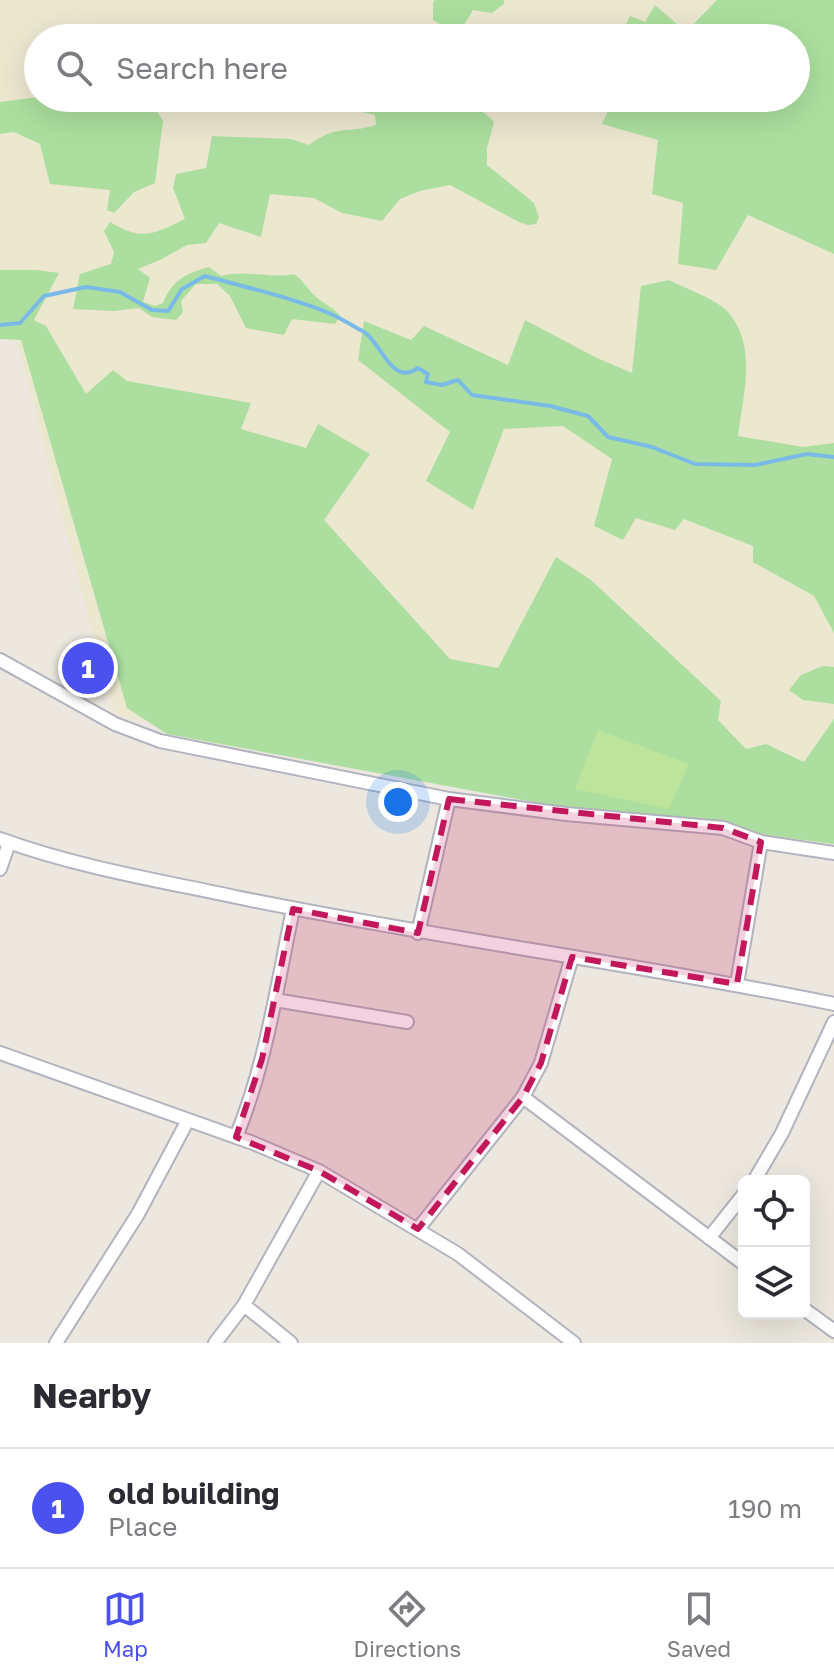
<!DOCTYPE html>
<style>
:root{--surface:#fff;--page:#f2f2f3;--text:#2b2b33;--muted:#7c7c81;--line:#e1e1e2;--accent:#4a51ee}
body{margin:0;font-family:"Golos Text",sans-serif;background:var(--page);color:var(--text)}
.controls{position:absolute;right:24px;bottom:24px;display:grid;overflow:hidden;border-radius:12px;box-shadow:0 8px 32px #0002}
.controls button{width:72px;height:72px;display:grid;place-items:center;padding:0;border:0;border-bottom:2px solid var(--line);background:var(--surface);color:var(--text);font:40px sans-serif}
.you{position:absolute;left:398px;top:802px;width:28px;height:28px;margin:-20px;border:6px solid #fff;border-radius:50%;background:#1a73e8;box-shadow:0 0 0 12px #1a73e833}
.badge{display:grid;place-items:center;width:52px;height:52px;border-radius:50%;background:var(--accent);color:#fff;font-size:26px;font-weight:700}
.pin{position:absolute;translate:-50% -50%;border:4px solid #fff;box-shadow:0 2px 8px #0006}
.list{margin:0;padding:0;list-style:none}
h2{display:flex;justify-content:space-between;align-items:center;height:104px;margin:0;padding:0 32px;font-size:34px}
h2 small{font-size:26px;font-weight:400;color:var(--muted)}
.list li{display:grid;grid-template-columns:52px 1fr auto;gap:24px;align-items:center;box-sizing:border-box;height:120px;padding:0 32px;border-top:2px solid var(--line)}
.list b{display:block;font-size:30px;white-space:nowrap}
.list p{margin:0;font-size:26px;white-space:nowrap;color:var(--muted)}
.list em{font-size:26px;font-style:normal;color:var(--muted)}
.icon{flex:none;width:44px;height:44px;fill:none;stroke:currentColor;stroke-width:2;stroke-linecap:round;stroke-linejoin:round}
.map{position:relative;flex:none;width:834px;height:1343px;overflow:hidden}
.search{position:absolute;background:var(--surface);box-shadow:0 8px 32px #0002;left:24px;right:24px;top:24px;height:88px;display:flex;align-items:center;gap:20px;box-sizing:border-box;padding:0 28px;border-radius:44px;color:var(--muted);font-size:30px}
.sheet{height:224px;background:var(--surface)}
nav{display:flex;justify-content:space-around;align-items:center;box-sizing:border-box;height:112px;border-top:2px solid var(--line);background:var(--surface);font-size:22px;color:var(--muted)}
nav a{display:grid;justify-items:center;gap:4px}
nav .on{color:var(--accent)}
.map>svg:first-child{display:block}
.education{fill:#ece7cf;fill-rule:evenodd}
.green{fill:#acdf9f}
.pitch{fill:#bce59b}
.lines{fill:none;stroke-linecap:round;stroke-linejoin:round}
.stream{stroke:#79bae7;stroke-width:4}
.street-casing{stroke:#b2b3be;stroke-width:16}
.street{stroke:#fff;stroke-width:12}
.marked{fill:#c2185b;fill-opacity:0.2;stroke:#c2185b;stroke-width:6;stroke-dasharray:16 10;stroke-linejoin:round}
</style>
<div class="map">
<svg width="834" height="1343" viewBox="0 0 834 1343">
<rect width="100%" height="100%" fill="#ece8df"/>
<path class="education" d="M0 0H834V836L690 819 117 716 105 684 0 275ZM38 38H796V98H38Z"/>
<path class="green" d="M435 0H504V4L492 13 473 10 465 23 451 31 433 20V2Z
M717 0H834V254L748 215 716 270 678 264 683 203 652 194 658 140 602 124 614 98H796V38H619L630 16 645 22 655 5 686 32Z
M38 97 149 98 163 121 155 183 134 192 114 213 107 210 110 190 50 184 40 144 14 132 0 134V102Z
M350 98H417L423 104C452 102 474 99 494 122L487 148V165L534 203 539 217 536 224 528 225 519 222 450 185 420 191 400 199 382 221 342 213 314 198 270 194 261 237 219 223 206 243 187 245 160 260 138 269 150 278 143 302 155 306 163 303C173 279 185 274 209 267L221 276C247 269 270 279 294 274 303 280 306 287 313 294 321 303 332 306 340 316L335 324 292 319 284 335 246 328 230 296 217 284H196L181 301 183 312 176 320 152 317 139 308 114 311 73 309 80 274 111 264 114 252 104 231 110 222C142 241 152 235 185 219L173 188 176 174 206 168 212 136 291 139 309 145C337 124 347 134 376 125L375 115 349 109Z
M0 270H36L59 273 34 320 46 326 86 394 113 370 127 381 251 403 241 429 306 448 318 424 370 454 324 520 450 659 498 668 556 557 591 580 721 701 718 720 746 749 766 744 804 762 834 719V844L571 809 167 734 127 708 21 340 0 339Z
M669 280C684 288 713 298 725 309 759 343 743 395 738 436L803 447 834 443V633L814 596 753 562V546L684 519 675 530 636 518 623 540 594 526 612 459 563 426 504 429 473 510 426 481 450 432 358 360 364 321 411 340 424 326 508 365 525 320 597 358 632 373 641 286Z
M823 666 834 667V704L803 700 789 690 801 675Z"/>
<path class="pitch" d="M598 730 689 764 669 809 575 789Z"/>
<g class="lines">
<path class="stream" d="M0 325 20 323 44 296 86 287 120 292 152 310 168 311 182 289 205 276C245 287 294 298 331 314 342 319 353 326 364 332 382 343 391 387 418 368L428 374 426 382 442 385 458 380 472 395 550 406 588 416 608 437 652 447 695 464 755 465 807 454 834 457"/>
<g class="street-casing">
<path id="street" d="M0 660 115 724 160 741 449 799 566 814 723 828 761 842 834 853
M0 839C77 867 156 880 236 897 434 938 635 963 834 1004
M0 869 9 843
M418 933 449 799
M737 984 761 842
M275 1000 407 1022
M0 1053 253 1143 319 1171 458 1254 574 1343
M523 1097 744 1264
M236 1137C266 1064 277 986 293 909
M754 1181 782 1133 834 1022
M418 1229 523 1097 541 1063 572 957
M709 1238 744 1194
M244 1305 291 1343
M804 1309 834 1331
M56 1343 138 1214 188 1120
M215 1343 244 1305 319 1171"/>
</g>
<use href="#street" class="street"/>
</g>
<path class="marked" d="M449 799 723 828 761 842 737 984 572 957 541 1063 523 1097 418 1229 319 1171 236 1137 262 1059 293 909 418 933Z"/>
</svg>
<div class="controls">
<button><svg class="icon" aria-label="locate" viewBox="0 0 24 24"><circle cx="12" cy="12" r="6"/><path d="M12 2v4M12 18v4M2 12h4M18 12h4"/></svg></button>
<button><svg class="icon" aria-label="layers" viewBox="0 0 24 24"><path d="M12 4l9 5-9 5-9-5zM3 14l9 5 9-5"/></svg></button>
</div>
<div class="you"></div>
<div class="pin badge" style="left:88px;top:668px">1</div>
<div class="search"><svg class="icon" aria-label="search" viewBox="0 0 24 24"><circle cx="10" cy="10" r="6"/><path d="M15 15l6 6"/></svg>Search here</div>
</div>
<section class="sheet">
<h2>Nearby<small></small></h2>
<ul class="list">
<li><span class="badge">1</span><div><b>old building</b><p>Place</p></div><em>190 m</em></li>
</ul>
</section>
<nav>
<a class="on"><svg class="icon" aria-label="map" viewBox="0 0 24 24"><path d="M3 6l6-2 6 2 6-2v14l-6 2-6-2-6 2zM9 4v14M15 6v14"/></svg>Map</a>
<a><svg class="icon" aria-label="directions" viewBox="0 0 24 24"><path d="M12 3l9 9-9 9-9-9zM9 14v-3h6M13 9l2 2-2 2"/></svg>Directions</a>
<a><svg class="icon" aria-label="saved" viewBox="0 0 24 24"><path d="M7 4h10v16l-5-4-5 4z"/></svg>Saved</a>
</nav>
